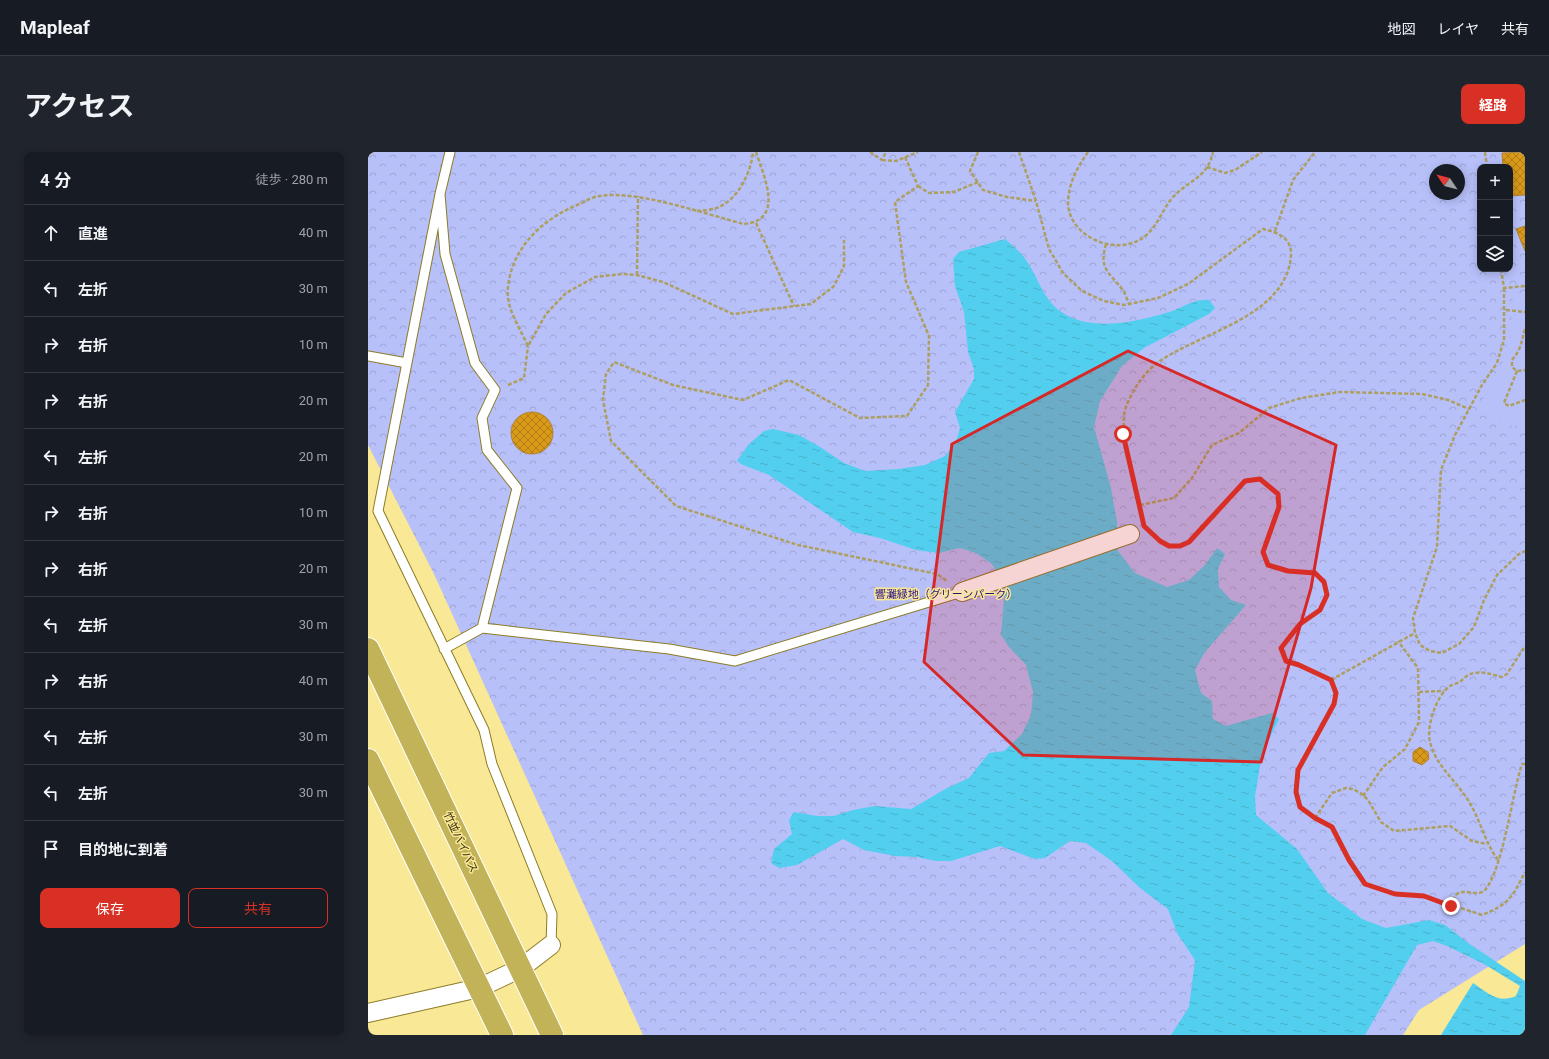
<!DOCTYPE html>
<html lang="ja">
<meta charset="utf-8">
<style>
:root{--surface:#171b24;--page:#20242c;--text:#f1f3f6;--muted:#9ea1a6;--line:#363941;--accent:#d93025}
body{margin:0;font-family:Roboto,"Noto Sans JP",sans-serif;background:var(--page);color:var(--text)}
.controls{position:absolute;right:12px;top:12px;display:grid;overflow:hidden;border-radius:8px;box-shadow:0 2px 10px #0003}
.controls button{width:36px;height:36px;display:grid;place-items:center;padding:0;border:0;border-bottom:1px solid var(--line);background:var(--surface);color:var(--text);font:20px sans-serif}
.compass{position:absolute;left:1061px;top:12px;width:36px;height:36px;border-radius:50%;background:var(--surface);box-shadow:0 2px 10px #0003;rotate:305deg}
.stop{position:absolute;width:12px;height:12px;margin:-9px;border:3px solid #d93025;border-radius:50%;background:#fff}
.stop.end{background:#d93025;border-color:#fff;box-shadow:0 1px 4px #0008}
.list{margin:0;padding:0;list-style:none}
h2{display:flex;justify-content:space-between;align-items:center;height:52px;margin:0;padding:0 16px;font-size:17px}
h2 small{font-size:13px;font-weight:400;color:var(--muted)}
.list li{display:grid;grid-template-columns:26px 1fr auto;gap:12px;align-items:center;box-sizing:border-box;height:56px;padding:0 16px;border-top:1px solid var(--line)}
.list b{display:block;font-size:15px;white-space:nowrap}
.list em{font-size:13px;font-style:normal;color:var(--muted)}
.actions{display:flex;gap:8px;padding:12px 16px}
.actions a{flex:1;padding:9px 0;border:1px solid var(--accent);border-radius:8px;text-align:center;font-size:14px;color:var(--accent)}
.actions .main{background:var(--accent);color:#fff}
.icon{flex:none;width:22px;height:22px;fill:none;stroke:currentColor;stroke-width:2;stroke-linecap:round;stroke-linejoin:round}
.map{position:relative;flex:none;width:1157px;height:883px;overflow:hidden;border-radius:8px}
header{display:flex;align-items:center;gap:24px;box-sizing:border-box;height:56px;padding:0 20px;background:var(--surface);border-bottom:1px solid var(--line)}
header strong{font-size:19px}
nav{display:flex;gap:22px;margin-inline-start:auto;font-size:14px}
.intro{display:flex;align-items:center;justify-content:space-between;box-sizing:border-box;height:96px;padding:0 24px}
h1{margin:0;font-size:28px}
.button{padding:10px 18px;border-radius:8px;background:var(--accent);color:#fff;font-size:14px;font-weight:700}
main{display:flex;gap:24px;padding:0 24px}
aside{flex:1;background:var(--surface);border-radius:8px;box-shadow:0 2px 10px #0003}
.map>svg:first-child{display:block}
.park{fill:url(#park-crowns);fill-rule:evenodd}
.garden{fill:#b8c0fa}
.water{fill:url(#water-ripples)}
.building{fill:url(#building-cross-hatch);stroke:#ae8339}
.lines{fill:none;stroke-linecap:round;stroke-linejoin:round}
.service-casing{stroke:#8c7c27;stroke-width:11}
.minor-casing{stroke:#8c7c27;stroke-width:20}
.trunk-casing{stroke:#fff;stroke-width:24}
.path{stroke:#ad9f5f;stroke-width:2.5;stroke-dasharray:4 2;stroke-linecap:butt}
.service{stroke:#fff;stroke-width:9}
.minor{stroke:#fff;stroke-width:18}
.trunk{stroke:#c2b258;stroke-width:22}
.route{stroke:#d93025;stroke-width:5}
.marked{fill:#d62828;fill-opacity:0.2;stroke:#d62828;stroke-width:3;stroke-linejoin:round}
.labels{text-anchor:middle;stroke-width:3;stroke-linejoin:round;paint-order:stroke}
.park-label{font-size:11px;fill:#281188;stroke:#f9e895}
.street-label{font-size:11px;fill:#342d09;stroke:#f9e895}
</style>
<header>
<strong>Mapleaf</strong>
<nav><a>地図</a><a>レイヤ</a><a>共有</a></nav>
</header>
<div class="intro"><h1>アクセス</h1><a class="button">経路</a></div>
<main>
<aside>
<h2>4 分<small>徒歩 · 280 m</small></h2>
<ul class="list">
<li><svg class="icon" aria-label="ahead" viewBox="0 0 24 24"><path d="M12 20V5M6 11l6-6 6 6"/></svg><div><b>直進</b></div><em>40 m</em></li>
<li><svg class="icon" aria-label="left" viewBox="0 0 24 24"><path d="M17 20v-9H6M10 6l-5 5 5 5"/></svg><div><b>左折</b></div><em>30 m</em></li>
<li><svg class="icon" aria-label="right" viewBox="0 0 24 24"><path d="M7 20v-9h11M14 6l5 5-5 5"/></svg><div><b>右折</b></div><em>10 m</em></li>
<li><svg class="icon" aria-label="right" viewBox="0 0 24 24"><path d="M7 20v-9h11M14 6l5 5-5 5"/></svg><div><b>右折</b></div><em>20 m</em></li>
<li><svg class="icon" aria-label="left" viewBox="0 0 24 24"><path d="M17 20v-9H6M10 6l-5 5 5 5"/></svg><div><b>左折</b></div><em>20 m</em></li>
<li><svg class="icon" aria-label="right" viewBox="0 0 24 24"><path d="M7 20v-9h11M14 6l5 5-5 5"/></svg><div><b>右折</b></div><em>10 m</em></li>
<li><svg class="icon" aria-label="right" viewBox="0 0 24 24"><path d="M7 20v-9h11M14 6l5 5-5 5"/></svg><div><b>右折</b></div><em>20 m</em></li>
<li><svg class="icon" aria-label="left" viewBox="0 0 24 24"><path d="M17 20v-9H6M10 6l-5 5 5 5"/></svg><div><b>左折</b></div><em>30 m</em></li>
<li><svg class="icon" aria-label="right" viewBox="0 0 24 24"><path d="M7 20v-9h11M14 6l5 5-5 5"/></svg><div><b>右折</b></div><em>40 m</em></li>
<li><svg class="icon" aria-label="left" viewBox="0 0 24 24"><path d="M17 20v-9H6M10 6l-5 5 5 5"/></svg><div><b>左折</b></div><em>30 m</em></li>
<li><svg class="icon" aria-label="left" viewBox="0 0 24 24"><path d="M17 20v-9H6M10 6l-5 5 5 5"/></svg><div><b>左折</b></div><em>30 m</em></li>
<li><svg class="icon" aria-label="arrive" viewBox="0 0 24 24"><path d="M6 21V4h12l-3 4 3 4H6"/></svg><div><b>目的地に到着</b></div></li>
</ul>
<div class="actions"><a class="main">保存</a><a>共有</a></div>
</aside>
<div class="map">
<svg width="1157" height="883" viewBox="0 0 1157 883">
<defs>
<pattern id="park-crowns" width="20" height="18" patternUnits="userSpaceOnUse"><rect width="20" height="18" fill="#b8c0fa"/><path d="M2 6a3 3 0 1 1 6 0M12 15a3 3 0 1 1 6 0" fill="none" stroke="#9fa5d5"/></pattern>
<pattern id="water-ripples" width="26" height="14" patternUnits="userSpaceOnUse"><rect width="26" height="14" fill="#52ceee"/><path d="M2 4q2-2 4 0t4 0M15 11q2-2 4 0t4 0" fill="none" stroke="#48b1cb"/></pattern>
<pattern id="building-cross-hatch" width="8" height="8" patternUnits="userSpaceOnUse"><rect width="8" height="8" fill="#d99a1a"/><path d="M0 0l8 8M0 8l8-8" fill="none" stroke="#b17e15"/></pattern>
</defs>
<rect width="100%" height="100%" fill="#f9e895"/>
<path class="park" d="M0 0H1157V792L1051 858 1035 883H275L66 422 0 293ZM1112 15H1142V117H1112ZM1067 18H1091V42H1067Z"/>
<path class="garden" d="M1157 142V268L1146 275 1122 260 1115 247 1133 214 1142 190 1145 143Z"/>
<path class="water" d="M637 87C644 93 653 100 658 108 670 125 675 147 692 159 722 181 768 170 801 160 815 156 826 146 841 148L847 156 841 162 776 196 754 214 732 249 726 275 743 336 749 370 750 399 767 421 799 435 821 428 837 413 849 396 857 402 850 417 851 435 863 448 878 453 837 500 827 518 833 541 844 549 845 567 858 574 904 561 911 567 894 602 887 644 888 663 929 697 960 741 994 767 1018 776 1061 768 1077 773 1103 793 1157 829V883H1073L1105 831C1120 841 1130 852 1148 844L1152 834 1116 812 1079 794 1065 789 1049 793 997 883H803L821 855 827 808 809 781 800 757 772 736 744 709 718 691 702 689 677 706 667 707 632 694 583 709H568L549 705 527 704 496 698 475 687 429 713 411 716 403 711 406 697 424 682 421 668 426 660 449 664H466L485 658 507 654 543 657 579 636 601 626 621 601 636 599 654 582 663 563 665 540 658 513 641 495 633 483 637 434 624 412 608 401 592 396 571 401 548 398 512 386 485 380 401 323 375 313 369 309 380 293 396 279 405 277 431 283 452 295 476 311 497 319 531 317 557 313 577 304 588 290 592 276 587 260 606 227V217L600 200 596 160 587 134 585 107 591 100Z"/>
<path class="building" d="M1157 0V43L1142 44V15H1135L1134 1Z
M1157 74V99L1148 77Z
M143 281a21 21 0 1 1 42 0a21 21 0 1 1-42 0Z
M1052 595 1060 600 1061 607 1054 613 1045 609V600Z"/>
<g class="lines">
<g class="service-casing">
<path id="service" d="M72 42 10 359 116 578 124 612 184 762 183 793
M0 204 39 211
M114 476 301 497 367 509 594 440
M76 497 114 476 149 336 119 298 114 266 127 238 107 211 77 102 72 42 82 0"/>
</g>
<g class="minor-casing">
<path id="minor" d="M594 440 762 382
M0 861 111 836 153 816 183 793"/>
</g>
<g class="trunk-casing">
<path id="trunk" d="M0 497 184 883
M0 608 134 883"/>
</g>
<path class="path" d="M388 0C396 25 417 68 376 72 337 62 270 38 231 44 225 45 219 48 214 51 177 65 144 94 140 135 137 155 152 176 160 194L178 162 198 141 227 125 254 122 269 123 295 130 365 162 443 152 466 134 476 114V88
M502 0 514 8 518 0
M610 0 602 19 615 38 639 45 668 49
M651 0 668 49 681 97 695 121 714 139 736 149 756 153 790 146 820 132 895 77C909 80 924 86 923 103 919 164 834 180 792 209 776 220 765 237 758 255 749 276 770 343 775 368
M720 0C709 16 701 30 700 50 700 84 746 104 773 87 790 77 794 55 808 42 823 28 841 23 845 0
M1117 0 1119 15
M537 5 550 34 527 50 538 130 561 184 560 233 539 264 492 266 421 228 375 248 305 233 246 210 238 222 235 248 243 289 308 354 430 393 569 422 579 429
M514 8 528 9 550 0
M839 15 857 21 867 18 894 0
M550 34 561 41 586 40 610 30
M329 59C336 58 345 58 351 55 371 46 383 20 385 0
M388 71 426 154
M907 79 925 28 947 0
M738 92C731 117 740 119 754 137 757 141 759 147 761 152
M1133 117 1136 136 1157 134
M269 123 270 44
M1136 136V188L1129 211 1114 233 1087 283 1073 318 1069 395 1045 466 1047 481 1052 493 1062 499 1074 501 1091 492 1106 475 1116 448 1129 423 1151 402 1157 399
M1138 158 1157 160
M1157 177C1153 190 1154 196 1144 208V215L1149 219 1157 218
M1149 219 1136 251 1141 254 1157 248
M140 233 156 226 160 194
M772 353 806 346 824 326 844 293 871 281 901 256 933 246 972 240 1054 242 1080 248 1101 257
M781 379C794 391 802 399 821 390L877 329 892 327 910 342 911 355 895 400 900 413 920 419 947 421 956 430 959 443 952 458 931 473 913 496 918 509 931 513 963 528 968 541 966 552 930 618 928 640 931 655 947 666 964 675 981 708 997 732 1027 742 1056 744 1114 763C1141 752 1144 746 1157 720
M963 528 1047 481
M1051 540 1076 539
M995 644 1015 615 1037 597 1051 570 1050 516 1030 489
M947 666 964 641 978 636 985 637 994 642 1000 648 1013 670 1026 679 1082 674 1104 689 1119 692
M1130 708C1115 688 1111 661 1095 641 1083 624 1067 611 1062 590 1058 576 1068 544 1081 535 1084 532 1088 532 1092 530 1096 526 1101 521 1107 521 1116 519 1125 523 1134 525L1139 522 1157 494
M1083 754C1084 750 1086 745 1088 743 1095 735 1109 746 1117 738 1135 717 1144 642 1154 612H1157"/>
<use href="#service" class="service"/>
<use href="#minor" class="minor"/>
<use href="#trunk" class="trunk"/>
</g>
<g class="lines">
<path class="route" d="M755 282 776 374 792 389 801 394H812L821 390 877 329 892 327 910 342 911 355 895 400 900 413 920 419 947 421 956 430 959 443 952 458 932 472 913 496 918 509 931 513 963 528 968 541 966 552 930 618 928 640 932 655 947 666 964 675 981 708 997 732 1027 742 1056 744 1083 754"/>
</g>
<path class="marked" d="M760 199 968 293 943 436 893 610 655 603 556 510 584 292Z"/>
<g class="labels">
<g class="park-label">
<text x="578" y="446">響灘緑地（グリーンパーク）</text>
</g>
<g class="street-label">
<text transform="translate(93 690) rotate(65)" y="4">竹並バイパス</text>
</g>
</g>
</svg>
<div class="controls">
<button>+</button>
<button>−</button>
<button><svg class="icon" aria-label="layers" viewBox="0 0 24 24"><path d="M12 4l9 5-9 5-9-5zM3 14l9 5 9-5"/></svg></button>
</div>
<svg class="compass" viewBox="-18 -18 36 36"><path d="M0-13l5 13h-10z" fill="#e53935"/><path d="M0 13l5-13h-10z" fill="#9ea1a6"/></svg>
<div class="stop" style="left:755px;top:282px"></div>
<div class="stop end" style="left:1083px;top:754px"></div>
</div>
</main>
